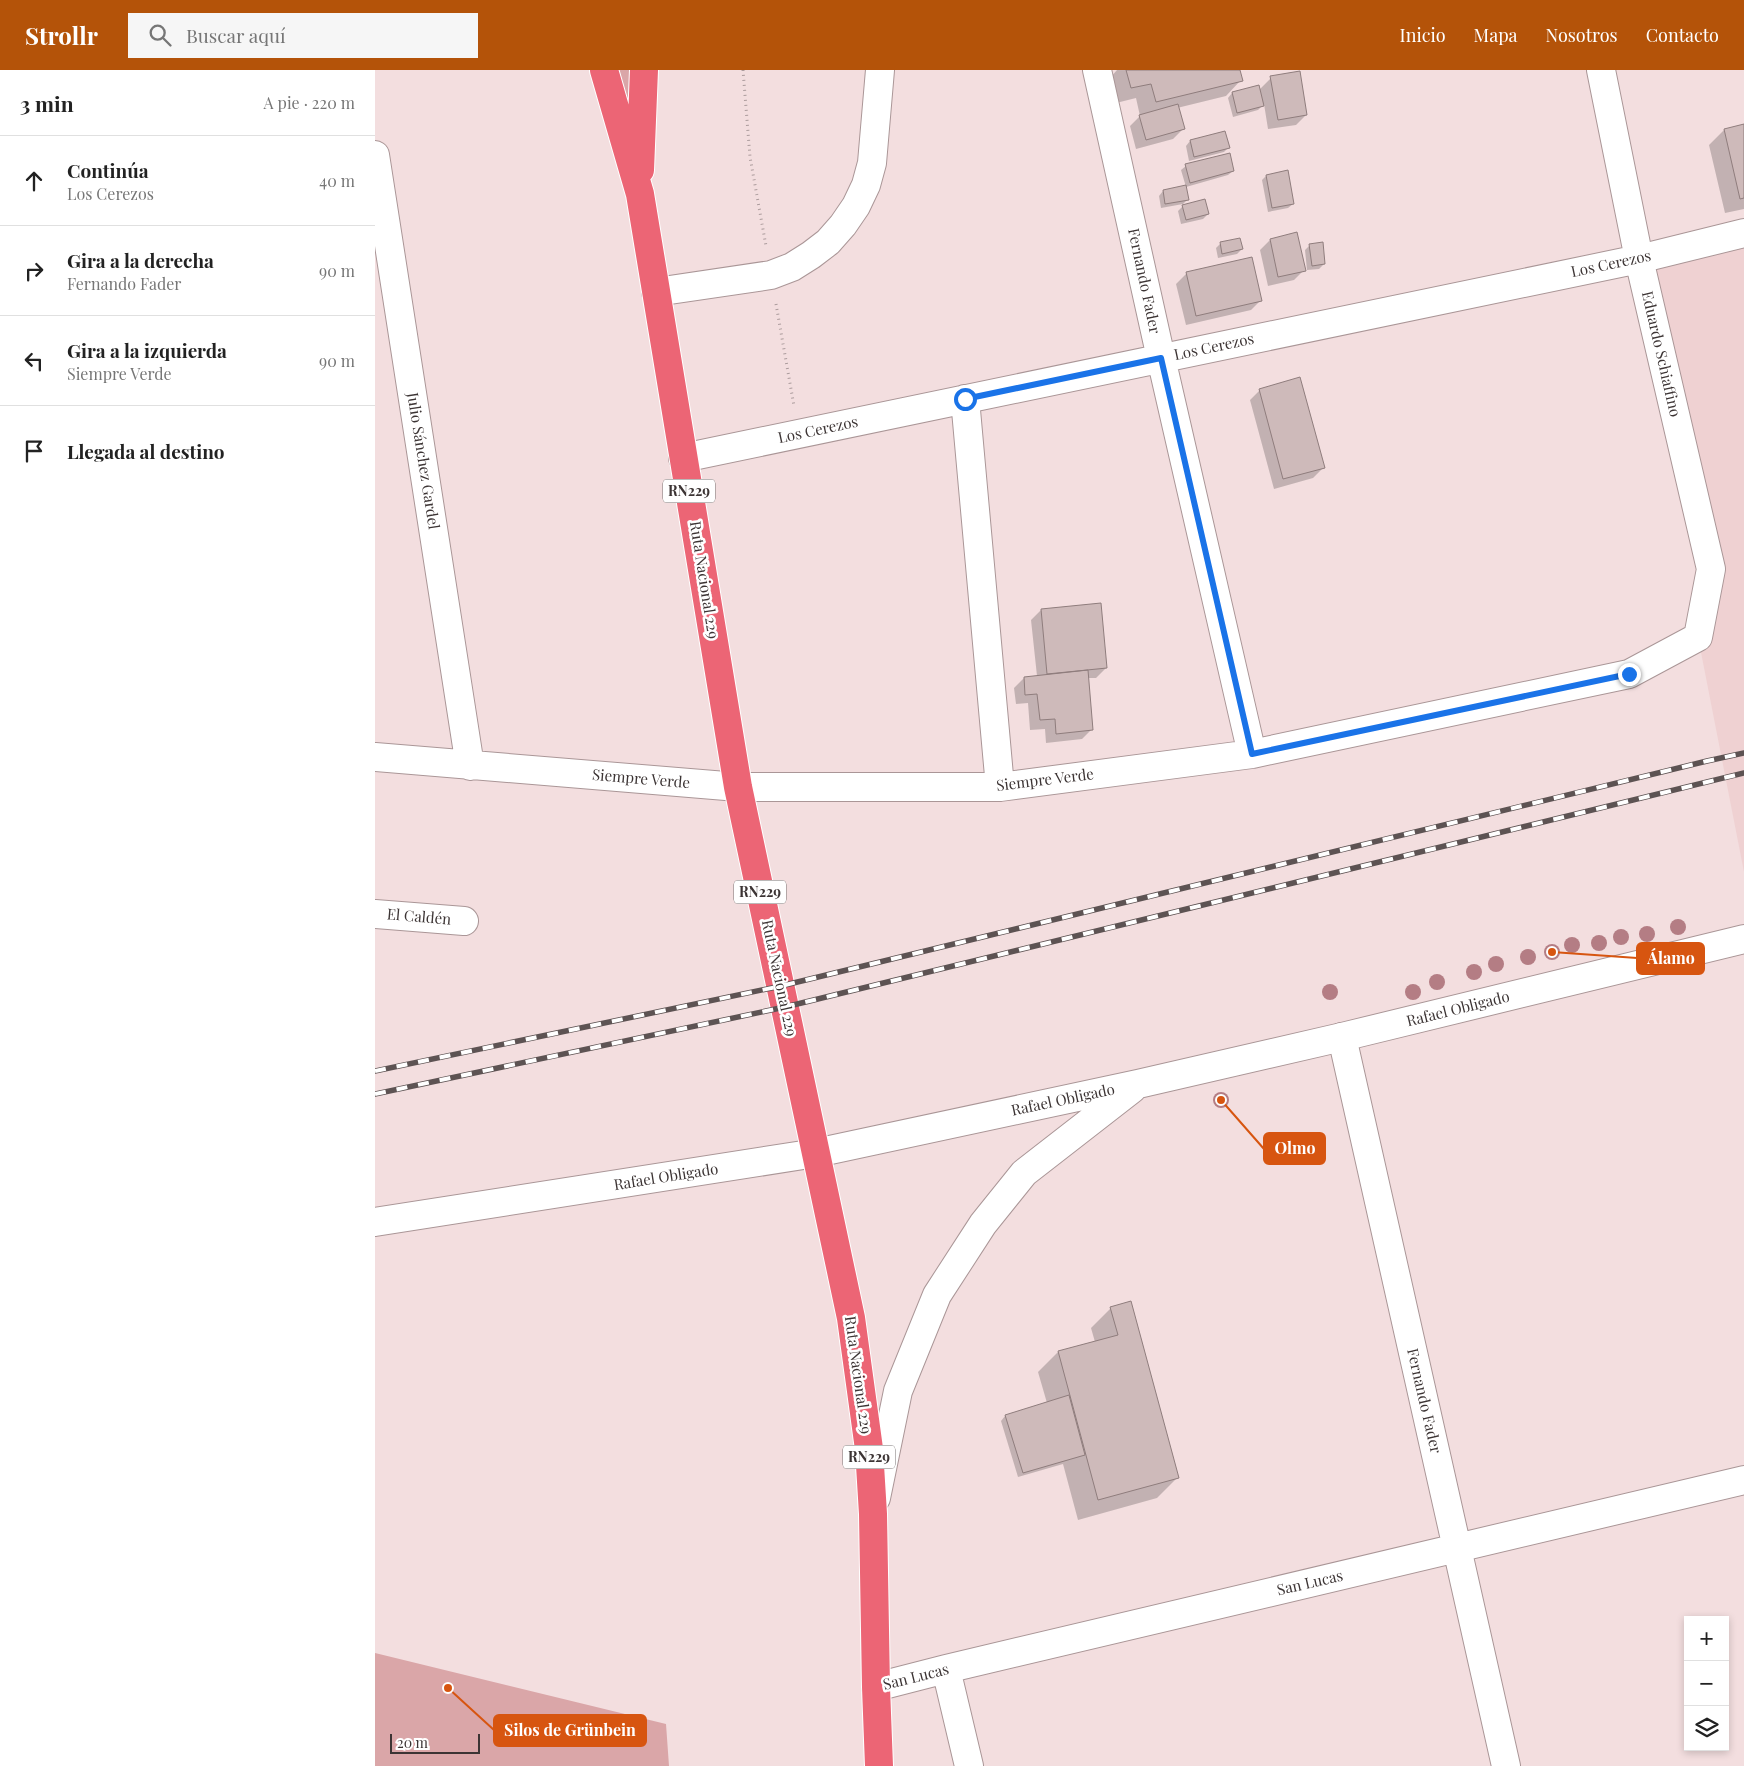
<!DOCTYPE html>
<html lang="es">
<meta charset="utf-8">
<style>
:root{--surface:#fff;--page:#f6f6f6;--text:#222;--muted:#767676;--line:#e0e0e0;--accent:#b45309}
body{margin:0;font-family:"Playfair Display",serif;background:var(--page);color:var(--text)}
.controls{position:absolute;right:15px;bottom:15px;display:grid;overflow:hidden;border-radius:0px;box-shadow:0 2px 8px #0003}
.controls button{width:45px;height:45px;display:grid;place-items:center;padding:0;border:0;border-bottom:1px solid var(--line);background:var(--surface);color:var(--text);font:25px sans-serif}
.scale{position:absolute;left:15px;bottom:12px;width:90px;box-sizing:border-box;padding-left:5px;border:2px solid #3c3434;border-top:0;font-size:14px;line-height:18px;white-space:nowrap;color:#3c3434;-webkit-text-stroke:4px #fff;paint-order:stroke}
.stop{position:absolute;width:15px;height:15px;margin:-11px;border:4px solid #1a73e8;border-radius:50%;background:#fff}
.stop.end{background:#1a73e8;border-color:#fff;box-shadow:0 1px 5px #0008}
.list{margin:0;padding:0;list-style:none}
h2{display:flex;justify-content:space-between;align-items:center;height:65px;margin:0;padding:0 20px;font-size:21px}
h2 small{font-size:16px;font-weight:400;color:var(--muted)}
.list li{display:grid;grid-template-columns:32px 1fr auto;gap:15px;align-items:center;box-sizing:border-box;height:90px;padding:0 20px;border-top:1px solid var(--line)}
.list b{display:block;font-size:19px;white-space:nowrap}
.list p{margin:0;font-size:16px;white-space:nowrap;color:var(--muted)}
.list em{font-size:16px;font-style:normal;color:var(--muted)}
.icon{flex:none;width:28px;height:28px;fill:none;stroke:currentColor;stroke-width:2;stroke-linecap:round;stroke-linejoin:round}
.map{position:relative;flex:none;width:1369px;height:1696px;overflow:hidden}
header{display:flex;align-items:center;gap:30px;box-sizing:border-box;height:70px;padding:0 25px;background:var(--accent);color:#fff}
header strong{font-size:24px}
nav{display:flex;gap:28px;margin-inline-start:auto;font-size:18px}
.search{width:350px;height:45px;background:var(--page);display:flex;align-items:center;gap:12px;box-sizing:border-box;padding:0 18px;border-radius:0px;color:var(--muted);font-size:19px}
main{display:flex}
aside{flex:1;background:var(--surface)}
.map>svg:first-child{display:block}
.built{fill:#efd1d2}
.green{fill:#daa6a8}
.shadow{fill:#0003}
.building{fill:#cebaba;stroke:#8f7d7d}
.lines{fill:none;stroke-linecap:round;stroke-linejoin:round}
.street-casing{stroke:#aa9697;stroke-width:30}
.secondary-casing{stroke:#aa9697;stroke-width:30}
.highway-casing{stroke:#fff;stroke-width:30}
.path{stroke:#ac9c9d;stroke-width:3;stroke-dasharray:1 4;stroke-linecap:butt}
.street{stroke:#fff;stroke-width:28}
.secondary{stroke:#fff;stroke-width:28}
.highway{stroke:#ec6575;stroke-width:28}
.rail-casing{stroke:#5d5353;stroke-width:5.5}
.rail{stroke:#fff;stroke-width:4;stroke-dasharray:11;stroke-linecap:butt}
.tree{fill:#b47d84}
.route{stroke:#1a73e8;stroke-width:6}
.labels{text-anchor:middle;stroke-width:5;stroke-linejoin:round;paint-order:stroke}
.shield{fill:#fff;stroke:#767171;stroke-width:1}
.shield-label{font-size:14px;font-weight:bold;fill:#3c3434}
.street-label{font-size:15px;fill:#3c3434;stroke:#fff}
.leader{fill:none;stroke:#d75510;stroke-width:2}
.callout-dot{fill:#d75510;stroke:#fff;stroke-width:2}
.callout{fill:#d75510;stroke:#d75510;stroke-width:2}
.callout-label{font-size:16px;text-anchor:middle;font-weight:bold;fill:#fff}
</style>
<header>
<strong>Strollr</strong>
<div class="search"><svg class="icon" aria-label="search" viewBox="0 0 24 24"><circle cx="10" cy="10" r="6"/><path d="M15 15l6 6"/></svg>Buscar aquí</div>
<nav><a>Inicio</a><a>Mapa</a><a>Nosotros</a><a>Contacto</a></nav>
</header>
<main>
<aside>
<h2>3 min<small>A pie · 220 m</small></h2>
<ul class="list">
<li><svg class="icon" aria-label="ahead" viewBox="0 0 24 24"><path d="M12 20V5M6 11l6-6 6 6"/></svg><div><b>Continúa</b><p>Los Cerezos</p></div><em>40 m</em></li>
<li><svg class="icon" aria-label="right" viewBox="0 0 24 24"><path d="M7 20v-9h11M14 6l5 5-5 5"/></svg><div><b>Gira a la derecha</b><p>Fernando Fader</p></div><em>90 m</em></li>
<li><svg class="icon" aria-label="left" viewBox="0 0 24 24"><path d="M17 20v-9H6M10 6l-5 5 5 5"/></svg><div><b>Gira a la izquierda</b><p>Siempre Verde</p></div><em>90 m</em></li>
<li><svg class="icon" aria-label="arrive" viewBox="0 0 24 24"><path d="M6 21V4h12l-3 4 3 4H6"/></svg><div><b>Llegada al destino</b></div></li>
</ul>
</aside>
<div class="map">
<svg width="1369" height="1696" viewBox="0 0 1369 1696">
<rect width="100%" height="100%" fill="#f3dedf"/>
<path class="built" d="M1369 163V802L1323 567 1336 499 1264 189Z"/>
<path class="green" d="M239 0H260L261 31 252 39Z
M0 1583 291 1654 294 1696H0Z"/>
<path class="shadow" d="M742 0H864L866 10 851 26 802 38 808 59 798 69 761 79 755 56 765 46 761 28 741 33 735 8Z
M896 8 931 45 921 55 893 59 889 34 883 40 858 47 853 28 857 23 884 20Z
M1369 55V139L1350 143 1334 75 1349 60Z
M815 71 853 78 849 82 814 91 811 76Z
M811 96 858 101 853 105 811 117 806 100Z
M891 106 918 134 913 138 893 142 887 110Z
M788 121 813 129 808 134 786 138 784 126Z
M808 136 833 144 828 149 806 154 803 141Z
M895 170 929 200 919 210 893 216 885 180Z
M845 174 867 179 862 184 843 188 841 178Z
M935 175 949 194 944 199 932 200 930 180Z
M811 204 886 230 876 240 811 255 801 214Z
M885 320 948 398 938 408 899 419 875 330Z
M666 540 731 598 721 608H712L717 659 707 669 671 673 670 659 655 660 653 633 641 634 639 618 649 608 662 606 656 550Z
M736 1238 802 1408 782 1428 703 1450 688 1394 643 1407 626 1351 630 1346 672 1333 663 1302 683 1282 720 1272 716 1258Z"/>
<path class="building" d="M751 0H865L868 11 781 32 776 14 756 18Z
M925 1 932 45 903 50 895 6Z
M884 15 889 36 862 43 857 22Z
M803 34 810 59 771 70 764 45Z
M1369 54V128L1365 129 1349 59Z
M850 61 855 78 819 87 815 70Z
M855 83 859 101 815 113 810 94Z
M913 100 919 134 897 138 891 105Z
M811 115 814 130 790 134 788 120Z
M830 129 834 144 811 150 807 135Z
M922 162 931 201 903 207 895 169Z
M865 168 868 179 847 184 845 172Z
M948 172 950 194 937 196 934 174Z
M877 187 887 231 821 246 811 202Z
M925 307 950 398 908 409 884 319Z
M726 533 732 598 672 604 666 539Z
M713 600 718 660 681 664 680 649 665 650 662 624 650 625 649 607Z
M756 1231 804 1408 723 1430 683 1281 743 1265 735 1237Z
M694 1325 710 1385 648 1403 630 1345Z"/>
<g class="lines">
<g class="street-casing">
<path id="street" d="M722 0 786 288 877 684
M0 85 95 696
M281 222 396 205 417 197 436 185 453 172 468 155 481 136 491 115 497 93 505 0
M590 329 625 717
M308 388 1264 189 1369 163
M0 687 363 717H625L877 684 1254 604 1323 567 1336 499 1264 189 1226 0
M0 844 89 851
M967 967 1131 1696
M0 1152 441 1083
M571 1599 594 1696
M501 1617 571 1599 1369 1410"/>
</g>
<g class="secondary-casing">
<path id="secondary" d="M441 1083 763 1014 967 967 1369 869
M501 1428 523 1321 562 1225 608 1154 649 1103 757 1019"/>
</g>
<g class="highway-casing">
<path id="highway" d="M229 0 265 124 363 717 476 1248 494 1379 498 1444 501 1617 504 1696
M265 100 269 0"/>
</g>
<path class="path" d="M368 0 375 87 391 176
M401 234 419 336"/>
<use href="#street" class="street"/>
<use href="#secondary" class="secondary"/>
<use href="#highway" class="highway"/>
<g class="rail-casing">
<path id="rail" d="M0 1001 406 916 1332 691 1369 683
M0 1024 410 937 1369 703"/>
</g>
<use href="#rail" class="rail"/>
</g>
<g class="tree">
<circle cx="1303" cy="857" r="8"/>
<circle cx="1272" cy="864" r="8"/>
<circle cx="1246" cy="867" r="8"/>
<circle cx="1224" cy="873" r="8"/>
<circle cx="1197" cy="875" r="8"/>
<circle cx="1177" cy="882" r="8"/>
<circle cx="1153" cy="887" r="8"/>
<circle cx="1121" cy="894" r="8"/>
<circle cx="1099" cy="902" r="8"/>
<circle cx="1062" cy="912" r="8"/>
<circle cx="955" cy="922" r="8"/>
<circle cx="1038" cy="922" r="8"/>
<circle cx="846" cy="1030" r="8"/>
</g>
<g class="lines">
<path class="route" d="M590 329 786 288 877 684 1254 604"/>
</g>
<g class="labels">
<g class="shield">
<rect x="288" y="409.5" width="52" height="23" rx="4"/>
<rect x="359" y="810.5" width="52" height="23" rx="4"/>
<rect x="468" y="1375.5" width="52" height="23" rx="4"/>
</g>
<g class="shield-label">
<text x="314" y="426">RN229</text>
<text x="385" y="827">RN229</text>
<text x="494" y="1392">RN229</text>
</g>
<g class="street-label">
<text transform="translate(1236 194) rotate(-12)" y="5">Los Cerezos</text>
<text transform="translate(769 211) rotate(78)" y="5">Fernando Fader</text>
<text transform="translate(839 277) rotate(-12)" y="5">Los Cerezos</text>
<text transform="translate(1286 284) rotate(77)" y="5">Eduardo Schiaffino</text>
<text transform="translate(443 360) rotate(-12)" y="5">Los Cerezos</text>
<text transform="translate(48 391) rotate(81)" y="5">Julio Sánchez Gardel</text>
<text transform="translate(329 510) rotate(81)" y="5">Ruta Nacional 229</text>
<text transform="translate(266 709) rotate(5)" y="5">Siempre Verde</text>
<text transform="translate(670 710) rotate(-7)" y="5">Siempre Verde</text>
<text transform="translate(44 847) rotate(5)" y="5">El Caldén</text>
<text transform="translate(404 908) rotate(78)" y="5">Ruta Nacional 229</text>
<text transform="translate(1083 939) rotate(-14)" y="5">Rafael Obligado</text>
<text transform="translate(688 1030) rotate(-12)" y="5">Rafael Obligado</text>
<text transform="translate(291 1107) rotate(-9)" y="5">Rafael Obligado</text>
<text transform="translate(483 1305) rotate(82)" y="5">Ruta Nacional 229</text>
<text transform="translate(1049 1331) rotate(77)" y="5">Fernando Fader</text>
<text transform="translate(935 1513) rotate(-13)" y="5">San Lucas</text>
<text transform="translate(541 1607) rotate(-14)" y="5">San Lucas</text>
</g>
</g>
<path class="leader" d="M1177 882L1262 888M846 1030L889 1079M73 1618L119 1660"/>
<g class="callout-dot">
<circle cx="1177" cy="882" r="5"/>
<circle cx="846" cy="1030" r="5"/>
<circle cx="73" cy="1618" r="5"/>
</g>
<g class="callout">
<rect x="1262" y="873" width="67" height="31" rx="5"/>
<rect x="889" y="1063" width="61" height="31" rx="5"/>
<rect x="119" y="1645" width="152" height="31" rx="5"/>
</g>
<g class="callout-label">
<text x="1296" y="894">Álamo</text>
<text x="920" y="1084">Olmo</text>
<text x="195" y="1666">Silos de Grünbein</text>
</g>
</svg>
<div class="controls">
<button>+</button>
<button>−</button>
<button><svg class="icon" aria-label="layers" viewBox="0 0 24 24"><path d="M12 4l9 5-9 5-9-5zM3 14l9 5 9-5"/></svg></button>
</div>
<div class="scale">20 m</div>
<div class="stop" style="left:590px;top:329px"></div>
<div class="stop end" style="left:1254px;top:604px"></div>
</div>
</main>
